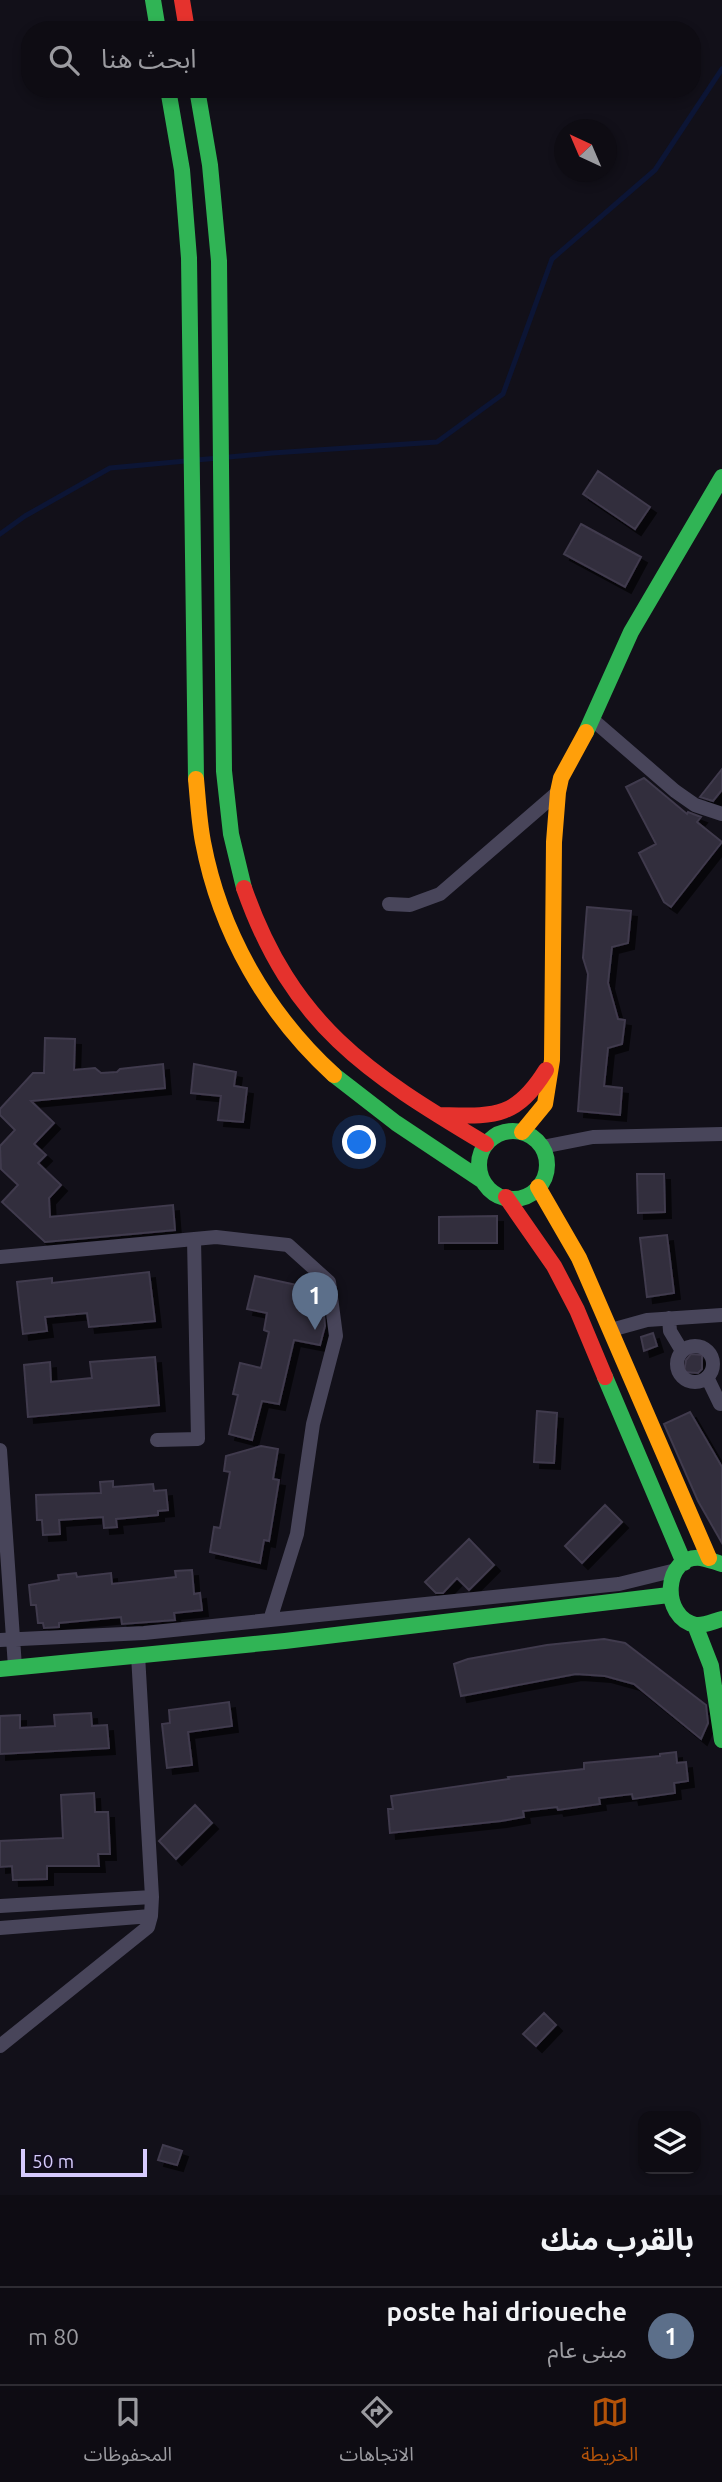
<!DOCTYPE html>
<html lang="ar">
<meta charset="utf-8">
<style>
:root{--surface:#0e0c13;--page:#1c1a21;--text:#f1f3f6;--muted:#9b9ba0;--line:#2e2c33;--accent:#b45309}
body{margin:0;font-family:Ubuntu,"Noto Sans Arabic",sans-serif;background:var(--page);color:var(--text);direction:rtl}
.controls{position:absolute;right:21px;bottom:21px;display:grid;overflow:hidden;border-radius:14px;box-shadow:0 4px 10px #0003}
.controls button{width:63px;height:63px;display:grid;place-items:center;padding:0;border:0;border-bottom:2px solid var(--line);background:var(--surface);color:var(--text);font:35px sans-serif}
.compass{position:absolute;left:554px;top:119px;width:63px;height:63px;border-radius:50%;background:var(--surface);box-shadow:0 4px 10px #0003;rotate:316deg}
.scale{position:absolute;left:21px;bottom:18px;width:126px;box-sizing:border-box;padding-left:7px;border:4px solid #d6cbfd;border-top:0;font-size:19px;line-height:24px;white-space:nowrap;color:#d6cbfd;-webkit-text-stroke:5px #110c1d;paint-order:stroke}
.you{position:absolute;left:360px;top:1143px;width:24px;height:24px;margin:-18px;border:5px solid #fff;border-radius:50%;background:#1a73e8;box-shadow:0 0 0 10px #1a73e833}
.badge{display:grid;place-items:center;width:46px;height:46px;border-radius:50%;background:var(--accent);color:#fff;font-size:23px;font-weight:700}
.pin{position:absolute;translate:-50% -58px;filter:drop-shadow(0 2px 4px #0008)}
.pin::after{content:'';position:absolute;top:37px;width:24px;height:21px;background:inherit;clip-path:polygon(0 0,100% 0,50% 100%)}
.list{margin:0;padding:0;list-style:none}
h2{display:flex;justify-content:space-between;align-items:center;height:91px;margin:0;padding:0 28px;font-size:30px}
h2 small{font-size:23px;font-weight:400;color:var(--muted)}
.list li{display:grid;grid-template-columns:46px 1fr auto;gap:21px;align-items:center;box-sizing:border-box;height:98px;padding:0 28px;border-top:2px solid var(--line)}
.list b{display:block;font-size:26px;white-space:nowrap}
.list p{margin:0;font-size:23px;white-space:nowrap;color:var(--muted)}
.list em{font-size:23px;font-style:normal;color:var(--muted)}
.icon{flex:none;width:38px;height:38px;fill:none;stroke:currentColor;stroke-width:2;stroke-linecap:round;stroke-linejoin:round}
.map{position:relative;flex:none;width:722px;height:2195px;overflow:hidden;direction:ltr}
.search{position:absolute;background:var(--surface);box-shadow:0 4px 10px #0003;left:21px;right:21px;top:21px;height:77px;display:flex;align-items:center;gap:18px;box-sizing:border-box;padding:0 24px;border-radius:28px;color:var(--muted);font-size:26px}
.sheet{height:189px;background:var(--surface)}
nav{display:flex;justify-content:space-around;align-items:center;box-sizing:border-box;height:98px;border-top:2px solid var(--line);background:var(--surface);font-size:19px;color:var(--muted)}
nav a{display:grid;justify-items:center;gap:4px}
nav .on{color:var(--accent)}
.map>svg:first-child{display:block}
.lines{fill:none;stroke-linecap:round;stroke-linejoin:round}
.stream{stroke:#0c1535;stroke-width:5}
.building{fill:#312e3c;stroke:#403a4d;stroke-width:2;filter:url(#shadow)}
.street{stroke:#48455a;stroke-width:14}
.fast{stroke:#30b455;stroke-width:16}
.slow{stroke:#ff9f0a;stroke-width:16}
.jam{stroke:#e5322d;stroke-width:16}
</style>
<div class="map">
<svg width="722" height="2195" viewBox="0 0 722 2195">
<defs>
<filter id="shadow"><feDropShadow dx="6" dy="6" stdDeviation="0" flood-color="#0009"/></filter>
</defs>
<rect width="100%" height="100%" fill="#121019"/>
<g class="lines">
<path class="stream" d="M0 534 25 516 110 468 272 453 437 442 503 394 552 259 655 170 722 69"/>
</g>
<path class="building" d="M598 471 650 507 635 529 583 494Z
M581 524 641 557 625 587 564 554Z
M722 769V790L713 801 700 797Z
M644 778 687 814 688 812 701 817 697 822 722 842 671 907 664 902 639 853 656 844 626 787Z
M587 907 631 911 628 943 612 947 608 983 618 1019 625 1020 622 1044 608 1048 604 1086 622 1088 620 1115 578 1111 588 974 583 958Z
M45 1038 75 1039 74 1070 95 1068 101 1073 117 1072 120 1069 163 1064 165 1088 31 1101 54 1123 34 1144 46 1155 38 1163 61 1185 49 1198 50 1217 173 1205 175 1230 45 1242 2 1202 18 1185 1 1169 0 1146 15 1130 0 1115V1109L33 1073H44Z
M194 1064 236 1072 234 1086 247 1088 243 1122 218 1120 221 1096 191 1093Z
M637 1174H664L665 1212 638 1213Z
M497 1216V1243H439V1217Z
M667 1235 674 1293 647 1297 640 1238Z
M149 1272 155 1321 89 1327 87 1313 45 1317 47 1331 23 1334 17 1282 52 1278V1283Z
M255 1276 306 1287 302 1305 324 1316 325 1326 320 1345 294 1340 279 1404 262 1401 252 1440 229 1434 238 1395 233 1394 240 1363 261 1368 269 1332 264 1330 267 1313 247 1309Z
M653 1333 657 1346 644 1351 641 1337Z
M691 1354 702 1355V1369L698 1373 684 1372 686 1360Z
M155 1357 159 1405 28 1417 24 1365 50 1362 51 1382 92 1378 90 1362Z
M537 1411 557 1413 554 1463 534 1462Z
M690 1412 722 1467V1543L698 1501 664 1424Z
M261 1446 278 1449 273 1479 279 1480 269 1541 264 1540 260 1563 210 1552 214 1527 220 1528 230 1472 224 1471 226 1456Z
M113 1481V1487L153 1484 154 1491 166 1490 168 1510 158 1511V1515L116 1519 117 1527 104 1528 103 1517 59 1520 60 1534 43 1535 42 1520H37L36 1495 101 1493 100 1482Z
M605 1505 622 1522 582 1563 565 1546Z
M469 1539 494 1565 469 1590 457 1578 443 1593H436L425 1582Z
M192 1570 194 1594 200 1593 202 1610 174 1613 175 1620 122 1624 121 1617 59 1623V1627L44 1628 43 1623H38L36 1605H31L29 1585 59 1580 58 1575 76 1573 77 1577 111 1573 112 1584 176 1577 175 1571Z
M604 1639 625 1643 706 1705 708 1723 701 1739 634 1684 605 1676 576 1674 461 1696 454 1664 468 1659 547 1645Z
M229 1702 232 1726 188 1732 192 1765 167 1768 162 1724 170 1723 169 1710Z
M91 1713 92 1726 107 1725 109 1748 0 1754V1716L20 1715V1728L55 1726 54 1715Z
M676 1752 677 1763 686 1762 688 1781 674 1783 675 1793 633 1799 632 1794 599 1798 600 1804 558 1810 557 1807 523 1811 524 1817 501 1821 390 1833 388 1809H393L391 1796 509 1779 508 1777 584 1769V1763L660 1756V1754Z
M94 1793 95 1812H108L110 1854H98L99 1866H47V1879L13 1880 12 1866 0 1867V1841L63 1838 61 1795Z
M195 1805 212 1823 176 1859 159 1841Z
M544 2013 556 2025 536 2046 523 2034Z
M163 2145 182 2151 177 2165 158 2160Z"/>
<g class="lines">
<path class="street" d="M593 720 675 791 695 805 722 814
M389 904 410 905 440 894 558 792
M542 1147 593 1137 722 1134
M0 1257 216 1237 288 1245 329 1282 336 1336 313 1424 297 1534 270 1620
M669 1318 670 1331 682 1351
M611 1330 647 1320 722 1315
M677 1364a18 18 0 1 1 36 0a18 18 0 1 1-36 0Z
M707 1377 720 1404
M157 1440 198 1439 194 1239
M0 1450 15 1667
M0 1640 144 1633 619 1584 676 1570
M0 1906 152 1897
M0 1928 151 1916
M0 2046 148 1927 151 1916 152 1897 138 1655"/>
<path class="fast" d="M153 0 158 30
M168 89 182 170 189 258 196 779
M197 89 210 165 219 261 224 771 231 834 244 888
M586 732 631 632 722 477
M334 1075 396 1123 483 1181
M479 1165a34 34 0 1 1 68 0a34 34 0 1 1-68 0Z
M605 1377 684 1563
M722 1564C715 1562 708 1559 701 1558 663 1554 660 1618 696 1625 704 1626 714 1621 722 1619
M695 1625 711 1666 722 1740
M0 1669 285 1641 669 1595"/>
<path class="slow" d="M196 779C198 800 199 821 203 842 220 932 267 1014 334 1075
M522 1132 545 1104 552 1060 554 842 558 792 561 778 586 732
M538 1187 579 1258 709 1558"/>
<path class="jam" d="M182 0 187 30
M244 888C292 1025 367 1073 486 1144
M439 1115C493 1116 515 1120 546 1070
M506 1197 554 1266 577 1310 605 1377"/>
</g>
</svg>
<div class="controls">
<button><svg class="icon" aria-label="layers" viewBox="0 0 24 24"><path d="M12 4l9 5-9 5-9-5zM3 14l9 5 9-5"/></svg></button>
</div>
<svg class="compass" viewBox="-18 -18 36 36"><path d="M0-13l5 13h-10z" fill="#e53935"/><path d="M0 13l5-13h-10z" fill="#9b9ba0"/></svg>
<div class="scale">50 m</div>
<div class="you"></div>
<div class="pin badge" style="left:315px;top:1330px;background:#5c6f8a">1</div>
<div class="search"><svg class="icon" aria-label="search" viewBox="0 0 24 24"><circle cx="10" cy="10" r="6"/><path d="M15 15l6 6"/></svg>ابحث هنا</div>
</div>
<section class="sheet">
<h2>بالقرب منك<small></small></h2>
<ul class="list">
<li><span class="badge" style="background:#5c6f8a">1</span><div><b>poste hai drioueche</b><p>مبنى عام</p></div><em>80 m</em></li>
</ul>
</section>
<nav>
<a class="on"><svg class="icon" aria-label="map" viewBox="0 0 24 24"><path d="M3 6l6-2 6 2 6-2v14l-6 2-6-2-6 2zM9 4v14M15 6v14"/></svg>الخريطة</a>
<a><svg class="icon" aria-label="directions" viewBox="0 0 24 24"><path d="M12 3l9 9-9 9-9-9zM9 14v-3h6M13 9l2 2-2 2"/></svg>الاتجاهات</a>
<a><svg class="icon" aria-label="saved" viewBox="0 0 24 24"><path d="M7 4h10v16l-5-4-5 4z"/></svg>المحفوظات</a>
</nav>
